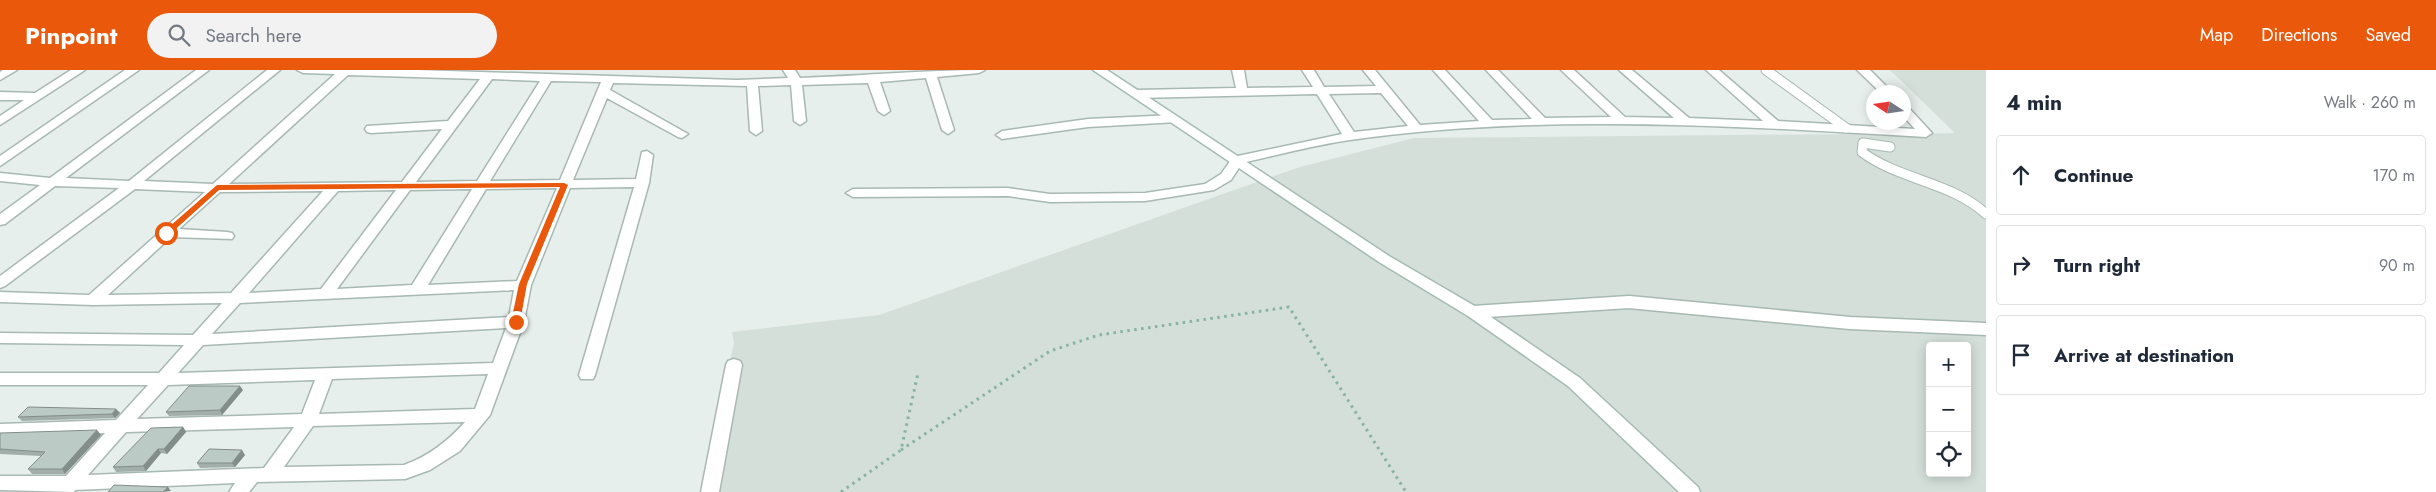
<!DOCTYPE html>
<meta charset="utf-8">
<style>
:root{--surface:#fff;--page:#f2f2f3;--text:#1f2937;--muted:#747a83;--line:#e0e1e3;--accent:#ea580c}
body{margin:0;font-family:Jost,sans-serif;background:var(--page);color:var(--text)}
.controls{position:absolute;right:15px;bottom:15px;display:grid;overflow:hidden;border-radius:5px;box-shadow:0 2px 12px #0003}
.controls button{width:45px;height:45px;display:grid;place-items:center;padding:0;border:0;border-bottom:1px solid var(--line);background:var(--surface);color:var(--text);font:25px sans-serif}
.compass{position:absolute;left:1866px;top:15px;width:45px;height:45px;border-radius:50%;background:var(--surface);box-shadow:0 2px 12px #0003;rotate:282deg}
.stop{position:absolute;width:15px;height:15px;margin:-11px;border:4px solid #ea580c;border-radius:50%;background:#fff}
.stop.end{background:#ea580c;border-color:#fff;box-shadow:0 1px 5px #0008}
.list{margin:0;padding:0;list-style:none}
h2{display:flex;justify-content:space-between;align-items:center;height:65px;margin:0;padding:0 20px;font-size:21px}
h2 small{font-size:16px;font-weight:400;color:var(--muted)}
.list li{display:grid;grid-template-columns:32px 1fr auto;gap:15px;align-items:center;box-sizing:border-box;height:80px;margin:0 10px 10px;padding:0 10px;border:1px solid var(--line);border-radius:5px}
.list b{display:block;font-size:19px;white-space:nowrap}
.list em{font-size:16px;font-style:normal;color:var(--muted)}
.icon{flex:none;width:28px;height:28px;fill:none;stroke:currentColor;stroke-width:2;stroke-linecap:round;stroke-linejoin:round}
.map{position:relative;flex:none;width:1986px;height:422px;overflow:hidden}
header{display:flex;align-items:center;gap:30px;box-sizing:border-box;height:70px;padding:0 25px;background:var(--accent);color:#fff}
header strong{font-size:24px}
nav{display:flex;gap:28px;margin-inline-start:auto;font-size:18px}
.search{width:350px;height:45px;background:var(--page);display:flex;align-items:center;gap:12px;box-sizing:border-box;padding:0 18px;border-radius:28px;color:var(--muted);font-size:19px}
main{display:flex}
aside{flex:1;background:var(--surface)}
.map>svg:first-child{display:block}
.built{fill:#d4dfda;fill-rule:evenodd}
.lines{fill:none;stroke-linecap:round;stroke-linejoin:round}
.lane-far1-casing{stroke:#a8b8b2;stroke-width:11}
.lane-casing{stroke:#a8b8b2;stroke-width:15}
.street-casing{stroke:#a8b8b2;stroke-width:3}
.secondary-casing{stroke:#a4bbb3;stroke-width:3}
.path{stroke:#86b3a5;stroke-width:3;stroke-dasharray:2.5 4.5;stroke-linecap:butt}
.lane-far1{stroke:#fff;stroke-width:9}
.lane{stroke:#fff;stroke-width:12}
.street{fill:#fff;fill-rule:evenodd}
.secondary{fill:#fff;fill-rule:evenodd}
.wall{fill:#a1aea9}
.shaded-wall{fill:#838d89}
.building{fill:#bbcac4;stroke:#838d89}
.route{fill:#ea580c}
</style>
<header>
<strong>Pinpoint</strong>
<div class="search"><svg class="icon" aria-label="search" viewBox="0 0 24 24"><circle cx="10" cy="10" r="6"/><path d="M15 15l6 6"/></svg>Search here</div>
<nav><a>Map</a><a>Directions</a><a>Saved</a></nav>
</header>
<main>
<div class="map">
<svg width="1986" height="422" viewBox="0 0 1986 422">
<rect width="100%" height="100%" fill="#e6efeb"/>
<path class="built" d="M1890 0H1986V422H701L734 273 732 262 879 245 1300 97 1414 68 1955 63ZM1930 276H1967V403H1930Z"/>
<g class="lines">
<g class="lane-far1-casing">
<path id="lane-far1" d="M1766 0 1846 58
M1890 77 1863 73 1862 82C1899 110 1952 112 1986 144"/>
</g>
<g class="lane-casing">
<path id="lane" d="M1473 242 1629 232 1850 253 1986 259"/>
</g>
<g class="street-casing">
<path id="street" d="M3 0H17L0 10V2Z
M71 0H85L0 55V46L24 30H0V22L35 23Z
M125 0H139L0 96V86Z
M196 0H209L66 108 129 111 267 0H280L144 111 213 114 335 4 303 3 297 0H417L737 10 788 8 783 0H795L800 8C861 6 923 0 985 0L979 3 937 7 954 60 948 64 942 60 926 8 880 12 890 41 884 45 878 41 868 13 802 15 806 51 800 55 794 51 791 15 758 16 762 61 756 65 750 61 747 16 613 13 610 20 688 64 682 68 678 67 607 28 573 110 636 109 642 82 647 81 653 85 649 113 595 305 593 309H581L579 305 634 117 570 118 531 215 524 252 490 345 460 381 430 400 405 409 257 412 249 422H229L235 413 75 420 74 422 0 420V406H66L105 363 0 366V354L116 350 148 315H0V303H159L184 275 0 273V263L193 265 222 233 93 235 0 232V222L89 225 205 122 135 119 5 216 0 218V206L119 118 55 116 5 154 0 155V144L40 115 0 111V103L50 108ZM348 5 480 9 448 51 367 56 365 59 367 62 371 63 442 59 402 112 229 114ZM492 9 540 11 477 111 416 112ZM551 11 601 12 560 110 490 111ZM557 118 517 211 428 215 486 119ZM472 119 412 215 337 219 410 120ZM396 120 321 219 249 223 338 121ZM323 121 231 223 108 225 171 167 232 169 234 166 232 163 227 162 179 159 220 122ZM514 220 509 247 212 264 240 233ZM506 258 493 293 178 303 203 275ZM488 304 475 339 319 344 332 309ZM315 310 302 344 137 349 168 315ZM465 352C448 371 429 386 404 395L284 397 313 356ZM294 357 264 398 88 405 126 362Z
M1232 0H1244L1247 18 1313 17 1302 0H1314L1324 17 1376 16 1363 0H1375L1420 55 1479 51 1433 0H1445L1492 50 1532 49 1486 0H1498L1545 48 1611 47 1561 0H1574L1625 47 1674 48 1619 0H1632L1689 48 1763 51 1706 0H1719L1778 51 1915 59 1904 47V36L1908 37 1932 63 1926 67C1736 56 1539 43 1350 70 1314 75 1278 85 1242 93L1231 110 1214 120 1145 131 1050 132 1008 126 853 127 846 123 853 119 1008 118 1050 124 1145 123 1205 114 1221 104 1233 87 1342 64 1317 24 1136 28 1130 24 1136 20 1236 18ZM1381 23 1408 56 1354 62 1329 24Z
M1857 0H1870L1892 22H1880Z
M1174 45 1180 49 1178 52 1088 57 1002 69 996 65 1002 61 1088 49Z
M734 289 740 291 742 295 719 422H701L726 295 728 291Z"/>
</g>
<g class="secondary-casing">
<path id="secondary" d="M1093 0H1107L1389 186 1478 238 1580 308 1698 417 1700 422H1679L1568 316 1468 246 1379 192Z"/>
</g>
<path class="path" d="M901 380 1050 281 1099 265 1289 237 1406 422
M841 422 901 380 918 303"/>
<use href="#lane-far1" class="lane-far1"/>
<use href="#lane" class="lane"/>
<use href="#street" class="street"/>
<use href="#secondary" class="secondary"/>
</g>
<path class="wall" d="M243 320 222 345 169 346 166 342Z
M116 339 120 343 115 348 22 351 18 347Z
M183 357 186 362 167 384 161 383 146 401 116 402 113 397Z
M0 364 101 365 65 404H32L28 399 41 386 0 384Z
M245 385 235 397 200 398 197 393Z"/>
<path class="shaded-wall" d="M240 316 243 320 222 345 220 340Z
M116 339 120 343 115 348 112 344Z
M183 357 186 362 167 384 164 379Z
M97 360 101 365 65 404 62 399Z
M158 379 161 383 146 401 143 396Z
M242 380 245 385 235 397 232 393Z
M168 417 171 421 163 422Z"/>
<path class="building" d="M189 316H240L220 340 166 342Z
M28 337 116 339 112 344 18 347Z
M183 357 164 379H158L143 396 113 397 151 358Z
M97 360 62 399H28L45 382 0 379V363Z
M209 379 242 380 232 393H197Z
M114 415 168 417 163 422H108Z"/>
<path class="route" d="M564 113 568 115 527 214 520 252 516 255 511 252 519 214 560 117 219 120 169 165 162 163 217 115Z"/>
</svg>
<div class="controls">
<button>+</button>
<button>−</button>
<button><svg class="icon" aria-label="locate" viewBox="0 0 24 24"><circle cx="12" cy="12" r="6"/><path d="M12 2v4M12 18v4M2 12h4M18 12h4"/></svg></button>
</div>
<svg class="compass" viewBox="-18 -18 36 36"><path d="M0-13l5 13h-10z" fill="#e53935"/><path d="M0 13l5-13h-10z" fill="#747a83"/></svg>
<div class="stop" style="left:166px;top:163px"></div>
<div class="stop end" style="left:516px;top:252px"></div>
</div>
<aside>
<h2>4 min<small>Walk · 260 m</small></h2>
<ul class="list">
<li><svg class="icon" aria-label="ahead" viewBox="0 0 24 24"><path d="M12 20V5M6 11l6-6 6 6"/></svg><div><b>Continue</b></div><em>170 m</em></li>
<li><svg class="icon" aria-label="right" viewBox="0 0 24 24"><path d="M7 20v-9h11M14 6l5 5-5 5"/></svg><div><b>Turn right</b></div><em>90 m</em></li>
<li><svg class="icon" aria-label="arrive" viewBox="0 0 24 24"><path d="M6 21V4h12l-3 4 3 4H6"/></svg><div><b>Arrive at destination</b></div></li>
</ul>
</aside>
</main>
